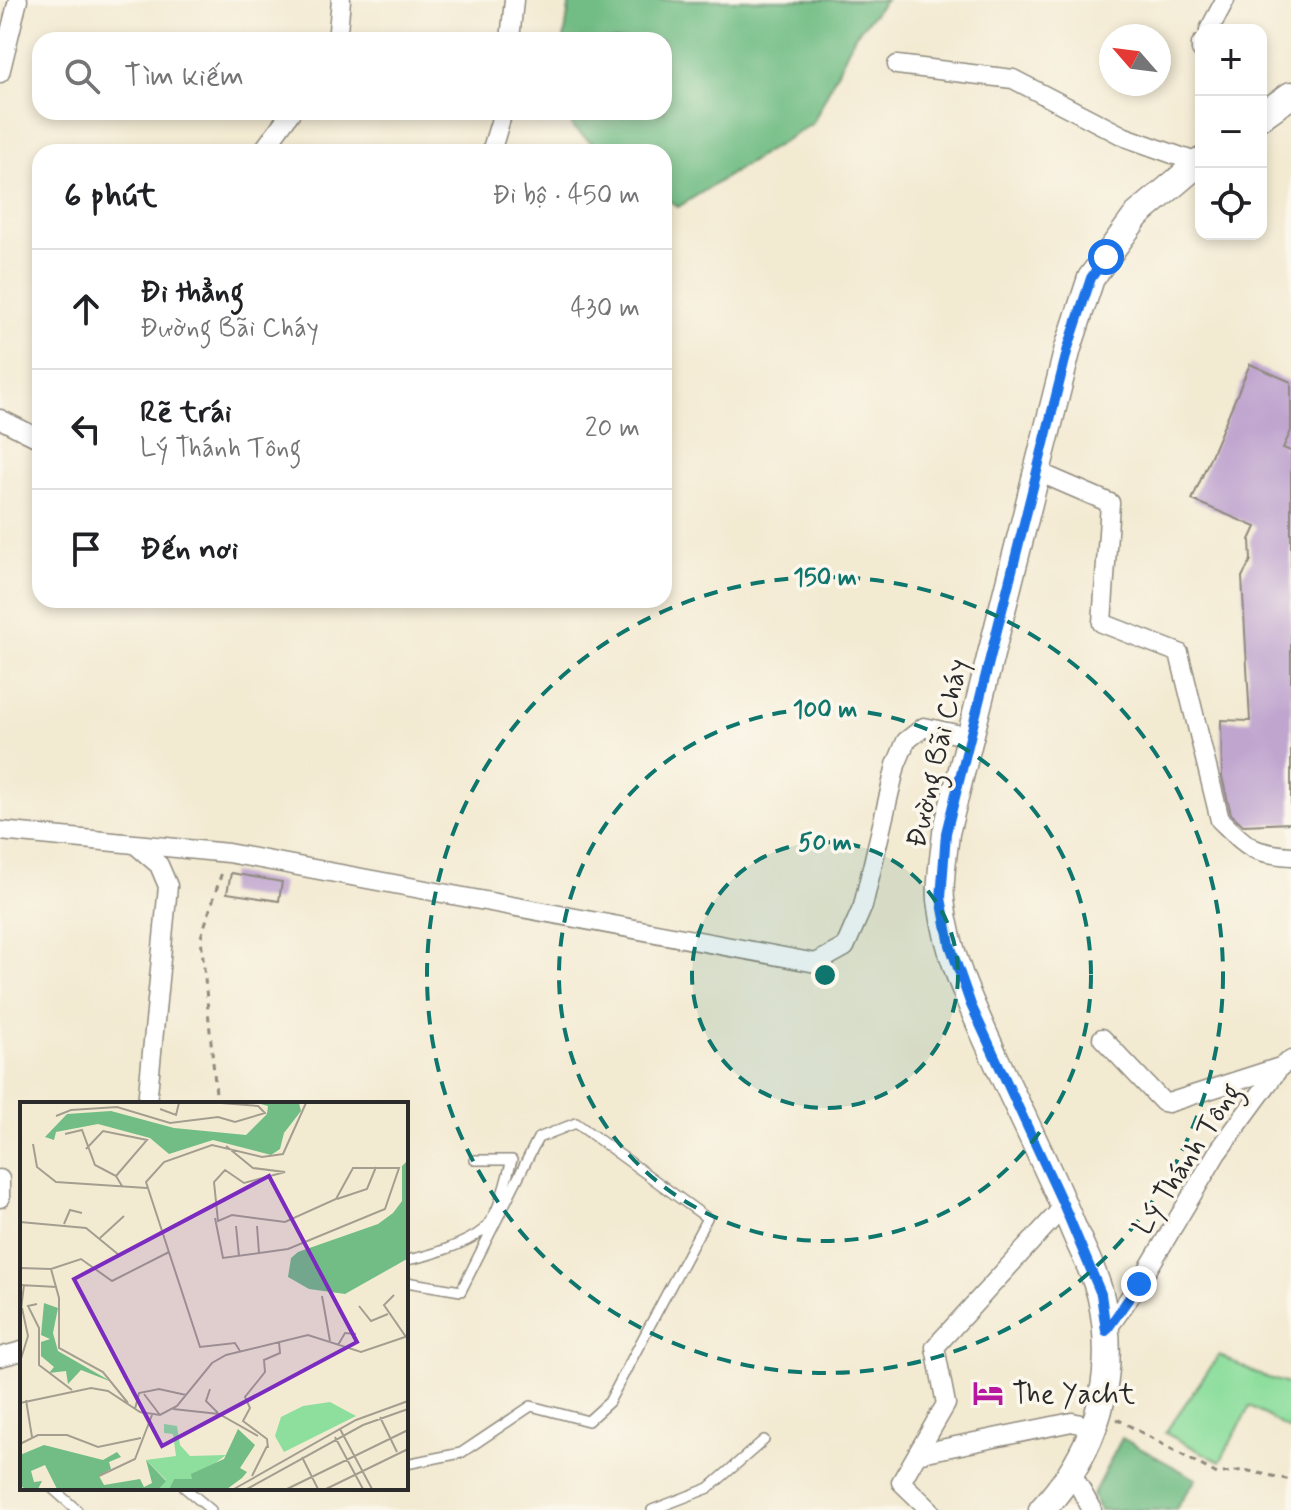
<!DOCTYPE html>
<html lang="vi">
<meta charset="utf-8">
<style>
:root{--surface:#fff;--page:#f2f2f2;--text:#202124;--muted:#757577;--line:#e0e0e0}
body{margin:0;font-family:Mynerve,sans-serif;background:var(--page);color:var(--text)}
.controls{position:absolute;right:24px;top:24px;display:grid;overflow:hidden;border-radius:16px;box-shadow:0 4px 12px #0003}
.controls button{width:72px;height:72px;display:grid;place-items:center;padding:0;border:0;border-bottom:2px solid var(--line);background:var(--surface);color:var(--text);font:40px sans-serif}
.compass{position:absolute;left:1099px;top:24px;width:72px;height:72px;border-radius:50%;background:var(--surface);box-shadow:0 4px 12px #0003;rotate:298deg}
.stop{position:absolute;width:24px;height:24px;margin:-18px;border:6px solid #1a73e8;border-radius:50%;background:#fff}
.stop.end{background:#1a73e8;border-color:#fff;box-shadow:0 2px 8px #0008}
.list{margin:0;padding:0;list-style:none}
h2{display:flex;justify-content:space-between;align-items:center;height:104px;margin:0;padding:0 32px;font-size:34px}
h2 small{font-size:26px;font-weight:400;color:var(--muted)}
.list li{display:grid;grid-template-columns:52px 1fr auto;gap:24px;align-items:center;box-sizing:border-box;height:120px;padding:0 32px;border-top:2px solid var(--line)}
.list b{display:block;font-size:30px;white-space:nowrap}
.list p{margin:0;font-size:26px;white-space:nowrap;color:var(--muted)}
.list em{font-size:26px;font-style:normal;color:var(--muted)}
.icon{flex:none;width:44px;height:44px;fill:none;stroke:currentColor;stroke-width:2;stroke-linecap:round;stroke-linejoin:round}
.map{position:relative;flex:none;width:1291px;height:1510px;overflow:hidden}
.search{position:absolute;background:var(--surface);box-shadow:0 4px 12px #0003;left:32px;top:32px;width:640px;height:88px;display:flex;align-items:center;gap:20px;box-sizing:border-box;padding:0 28px;border-radius:24px;color:var(--muted);font-size:30px}
.panel{position:absolute;background:var(--surface);box-shadow:0 4px 12px #0003;left:32px;top:144px;width:640px;height:464px;border-radius:24px}
.map>svg:first-child{display:block}
.green{fill:#8ede9e;stroke:#5c8464;stroke-width:2}
.forest{fill:#72bd85;stroke:#4e7458;stroke-width:2}
.building{fill:#c0a5cf}
.lines{fill:none;stroke-linecap:round;stroke-linejoin:round}
.lane-casing{stroke:#8f8a7e;stroke-width:12}
.street-casing{stroke:#8f8a7e;stroke-width:21}
.secondary-casing{stroke:#8f8a7e;stroke-width:29}
.path{stroke:#8f8a7e;stroke-width:3;stroke-dasharray:6 6;stroke-linecap:butt}
.lane{stroke:#fff;stroke-width:9}
.street{stroke:#fff;stroke-width:18}
.secondary{stroke:#fff;stroke-width:26}
.route{stroke:#1a73e8;stroke-width:10}
.ring{fill:none;stroke:#0f766e;stroke-width:4;stroke-dasharray:14 10}
.labels{text-anchor:middle;stroke-width:7;stroke-linejoin:round;paint-order:stroke}
.street-label{font-size:28px;fill:#2b2b2b;stroke:#fbf7ec}
.poi-label{font-size:28px;fill:#2b2b2b;stroke:#fbf7ec;text-anchor:start}
.inset-road{fill:none;stroke:#a39e8f;stroke-width:2}
.view{fill:#7b2cbf;fill-opacity:0.15;stroke:#7b2cbf;stroke-width:4}
.inset-edge{fill:none;stroke:#2b2b2b;stroke-width:4}
.centre{fill:#0f766e;stroke:#fbf7ec;stroke-width:4}
.ring-label{font-size:24px;text-anchor:middle;font-weight:bold;fill:#0f766e;stroke:#fbf7ec;stroke-width:7;stroke-linejoin:round;paint-order:stroke}
</style>
<div class="map">
<svg width="1291" height="1510" viewBox="0 0 1291 1510">
<rect width="100%" height="100%" fill="#fbf7ec"/>
<filter id="ink" filterUnits="userSpaceOnUse"><feTurbulence type="fractalNoise" baseFrequency=".0125" numOctaves="2"/><feDisplacementMap in="SourceGraphic" scale="16" xChannelSelector="R" yChannelSelector="G"/><feConvolveMatrix kernelMatrix="1 2 1 2 8 2 1 2 1" color-interpolation-filters="sRGB"/></filter>
<filter id="wash" filterUnits="userSpaceOnUse"><feTurbulence type="fractalNoise" baseFrequency=".006" numOctaves="4" result="noise"/><feDisplacementMap in="SourceGraphic" scale="32" xChannelSelector="R" yChannelSelector="G"/><feGaussianBlur stdDeviation="1.8" result="paint"/><feColorMatrix in="noise" values="0 0 0 0 0 0 0 0 0 0 0 0 0 0 0 0 0 1.4 0 .05"/><feComposite in="paint" operator="in"/></filter>
<g filter="url(#wash)">
<rect width="100%" height="100%" fill="#f3ead2"/>
<path class="green" d="M1219 1355 1262 1376 1291 1385V1431L1250 1406 1220 1462 1165 1433Z"/>
<path class="forest" d="M570 0H886L855 35 813 123 678 207 664 197V152H604L573 128 569 112H664V40H564Z
M1122 1438 1196 1479 1175 1510H1100L1092 1496Z"/>
<g id="blocks">
<path class="building" d="M1250 364 1291 382V431L1283 448 1291 451V823L1243 825 1231 814 1222 777 1221 720 1250 721 1242 577 1251 560 1250 540 1256 527 1192 500Z
M231 873 282 882 279 901 227 893Z"/>
</g>
</g>
<g filter="url(#ink)">
<use href="#blocks" fill-opacity="0" stroke="#8f8a7e" stroke-width="2"/>
<g class="lines">
<g class="lane-casing">
<path id="lane" d="M406 1260C426 1257 467 1244 483 1230 500 1214 505 1182 512 1160H475
M406 1282 461 1291 538 1138 576 1123 707 1218 609 1402 588 1421 531 1406 461 1453 406 1464
M52 1488 77 1510
M185 1488 211 1510
M652 1510 709 1488 764 1440"/>
</g>
<g class="street-casing">
<path id="street" d="M1209 30 1225 0
M337 40 341 0
M510 40 514 0
M1201 44V50
M897 65 1013 79 1125 137 1198 163
M0 73 18 0
M262 152 291 112
M491 152 503 112
M0 419 40 439
M1036 471 1110 503 1102 623 1179 653 1220 820C1249 848 1251 853 1291 856
M0 831 228 853 816 963 845 947 863 906 896 765 906 741 924 727 970 737
M137 846 159 865 168 886 147 1104
M1102 1038 1163 1102 1168 1103 1280 1067
M0 1179V1198
M1106 1331 1139 1284 1217 1153 1280 1067 1291 1060
M0 1357 22 1351
M917 1454 1072 1422 1095 1428
M1072 1473 1092 1510
M930 1510 901 1482 946 1404 935 1347 1064 1206"/>
</g>
<g class="secondary-casing">
<path id="secondary" d="M1261 116 1291 95
M1042 1510C1097 1450 1118 1378 1101 1298 1096 1275 1083 1252 1074 1230 1050 1172 1022 1116 996 1060 973 1009 947 956 941 900 939 879 944 855 946 833L1068 348 1091 278 1137 215 1201 161"/>
</g>
<path class="path" d="M217 1104 201 937 222 872
M1117 1419 1217 1474 1244 1470 1291 1480"/>
<use href="#lane" class="lane"/>
<use href="#street" class="street"/>
<use href="#secondary" class="secondary"/>
</g>
</g>
<g class="lines" filter="url(#ink)">
<path class="route" d="M1106 257 1091 278 1068 348 946 833 941 898 950 945 971 1005 1064 1206 1101 1294 1106 1331 1139 1284"/>
</g>
<circle cx="825" cy="975" r="133" fill="#0f766e" fill-opacity=".12"/>
<g class="ring">
<circle cx="825" cy="975" r="133"/>
<circle cx="825" cy="975" r="266"/>
<circle cx="825" cy="975" r="398"/>
</g>
<defs>
<g id="hotel-bare" transform="scale(2.4)"><path d="M-6-4.5h1.5V1H6V5H4.5V3h-9V5H-6ZM-4 0a1.8 1.8 0 1 1 3.6 0ZM.5 0V-2.5h3Q6-2.5 6 0Z" fill="#b5179e" stroke="#fbf7ec" stroke-width="2.5" paint-order="stroke"/></g>
</defs>
<g fill-rule="evenodd">
<use href="#hotel-bare" x="988" y="1393"/>
</g>
<g class="labels">
<g class="street-label">
<text transform="translate(936 753) rotate(-77)" y="10">Đường Bãi Cháy</text>
<text transform="translate(1186 1158) rotate(-57)" y="10">Lý Thánh Tông</text>
</g>
<g class="poi-label">
<text x="1012" y="1403">The Yacht</text>
</g>
</g>
<g transform="translate(20 1102)">
<rect width="388" height="388" fill="#f3ead2"/>
<path d="M310 300 336 314 264 350 255 334 261 315 283 304ZM144 322 157 324 160 343 170 354 206 353 173 378 154 377 149 387H139L146 378 126 358 156 354 153 332 144 331Z" fill="#8ede9e"/>
<path d="M237 1H279L281 9 264 31 260 47 251 53 193 38 149 52 130 36 78 22 36 30 34 38 25 35 47 12 91 9 154 26 226 33 247 12 248 4ZM388 58 387 157 325 192 289 187 268 175 271 156 278 150 358 122 373 111 382 99V64ZM24 201 38 206 33 231 38 249 92 280 61 268 48 282 46 269 29 271 34 265 21 254V240L30 237 21 233ZM218 327 235 343 220 366 227 370 222 376 207 387H149L154 377H172L171 372 204 357ZM24 343 83 358 97 350 101 355 89 360 91 367 79 374 84 383 120 377 124 385 132 381 126 358 146 379 139 387H37L25 363 11 369 14 380 22 379 18 387H5L0 383V353Z" fill="#72bd85"/>
<path class="inset-road" d="M140 7 156 13 159 1M36 14 51 8 97 5 150 21 198 15 215 20 245 11 238 4 201 1M45 32 62 28 75 63 96 74 102 84M13 42 17 65 36 80 127 86M66 47 83 29 127 38 96 74M317 97 347 87 356 65M195 116 203 156 268 147 365 107 379 66H333L316 97 265 120 212 113 198 119 194 80 205 68 224 81 265 70 233 66 206 44M0 120 66 126 99 153M44 122 50 108 62 111M216 124 219 154M237 124 239 151M80 136 104 114M0 166 31 167 61 157 92 179 149 150M31 167 39 196V246L83 270 108 301M0 183 37 185M374 193 364 203 386 235M302 194 310 239M17 202 8 204 19 226V263L52 288M339 204 351 219 368 212M0 216 4 183M318 243 325 231 336 232M220 249 215 241 180 245 126 80 144 60 192 43 242 55 263 52 286 1M0 260 8 234 2 206M190 287 186 299 198 311M124 292 140 313M6 298 12 335M0 301 71 286 88 289 120 310 140 313 157 304 192 261 206 253 288 233 341 250 388 234M115 307 119 291 139 287 166 293M153 307 199 312 238 334M360 315 377 350M320 327 352 387M315 335 343 387M0 342 18 333H47L78 345 121 336M248 346 247 337 223 319 230 306 225 295 245 270 244 258 260 251 259 240M282 355 298 387M79 374 115 357 132 313M232 374 247 344M214 387 336 318 388 299M227 387 343 323 388 307M267 387 388 328M306 387 388 347"/>
<path class="view" d="M249 74 337 240 142 344 54 177Z"/>
<rect width="388" height="388" class="inset-edge"/>
</g>
<circle cx="825" cy="975" r="12" class="centre"/>
<g class="ring-label">
<text x="825" y="585">150 m</text>
<text x="825" y="717">100 m</text>
<text x="825" y="850">50 m</text>
</g>
</svg>
<div class="controls">
<button>+</button>
<button>−</button>
<button><svg class="icon" aria-label="locate" viewBox="0 0 24 24"><circle cx="12" cy="12" r="6"/><path d="M12 2v4M12 18v4M2 12h4M18 12h4"/></svg></button>
</div>
<svg class="compass" viewBox="-18 -18 36 36"><path d="M0-13l5 13h-10z" fill="#e53935"/><path d="M0 13l5-13h-10z" fill="#757577"/></svg>
<div class="stop" style="left:1106px;top:257px"></div>
<div class="stop end" style="left:1139px;top:1284px"></div>
<div class="search"><svg class="icon" aria-label="search" viewBox="0 0 24 24"><circle cx="10" cy="10" r="6"/><path d="M15 15l6 6"/></svg>Tìm kiếm</div>
<section class="panel">
<h2>6 phút<small>Đi bộ · 450 m</small></h2>
<ul class="list">
<li><svg class="icon" aria-label="ahead" viewBox="0 0 24 24"><path d="M12 20V5M6 11l6-6 6 6"/></svg><div><b>Đi thẳng</b><p>Đường Bãi Cháy</p></div><em>430 m</em></li>
<li><svg class="icon" aria-label="left" viewBox="0 0 24 24"><path d="M17 20v-9H6M10 6l-5 5 5 5"/></svg><div><b>Rẽ trái</b><p>Lý Thánh Tông</p></div><em>20 m</em></li>
<li><svg class="icon" aria-label="arrive" viewBox="0 0 24 24"><path d="M6 21V4h12l-3 4 3 4H6"/></svg><div><b>Đến nơi</b></div></li>
</ul>
</section>
</div>
